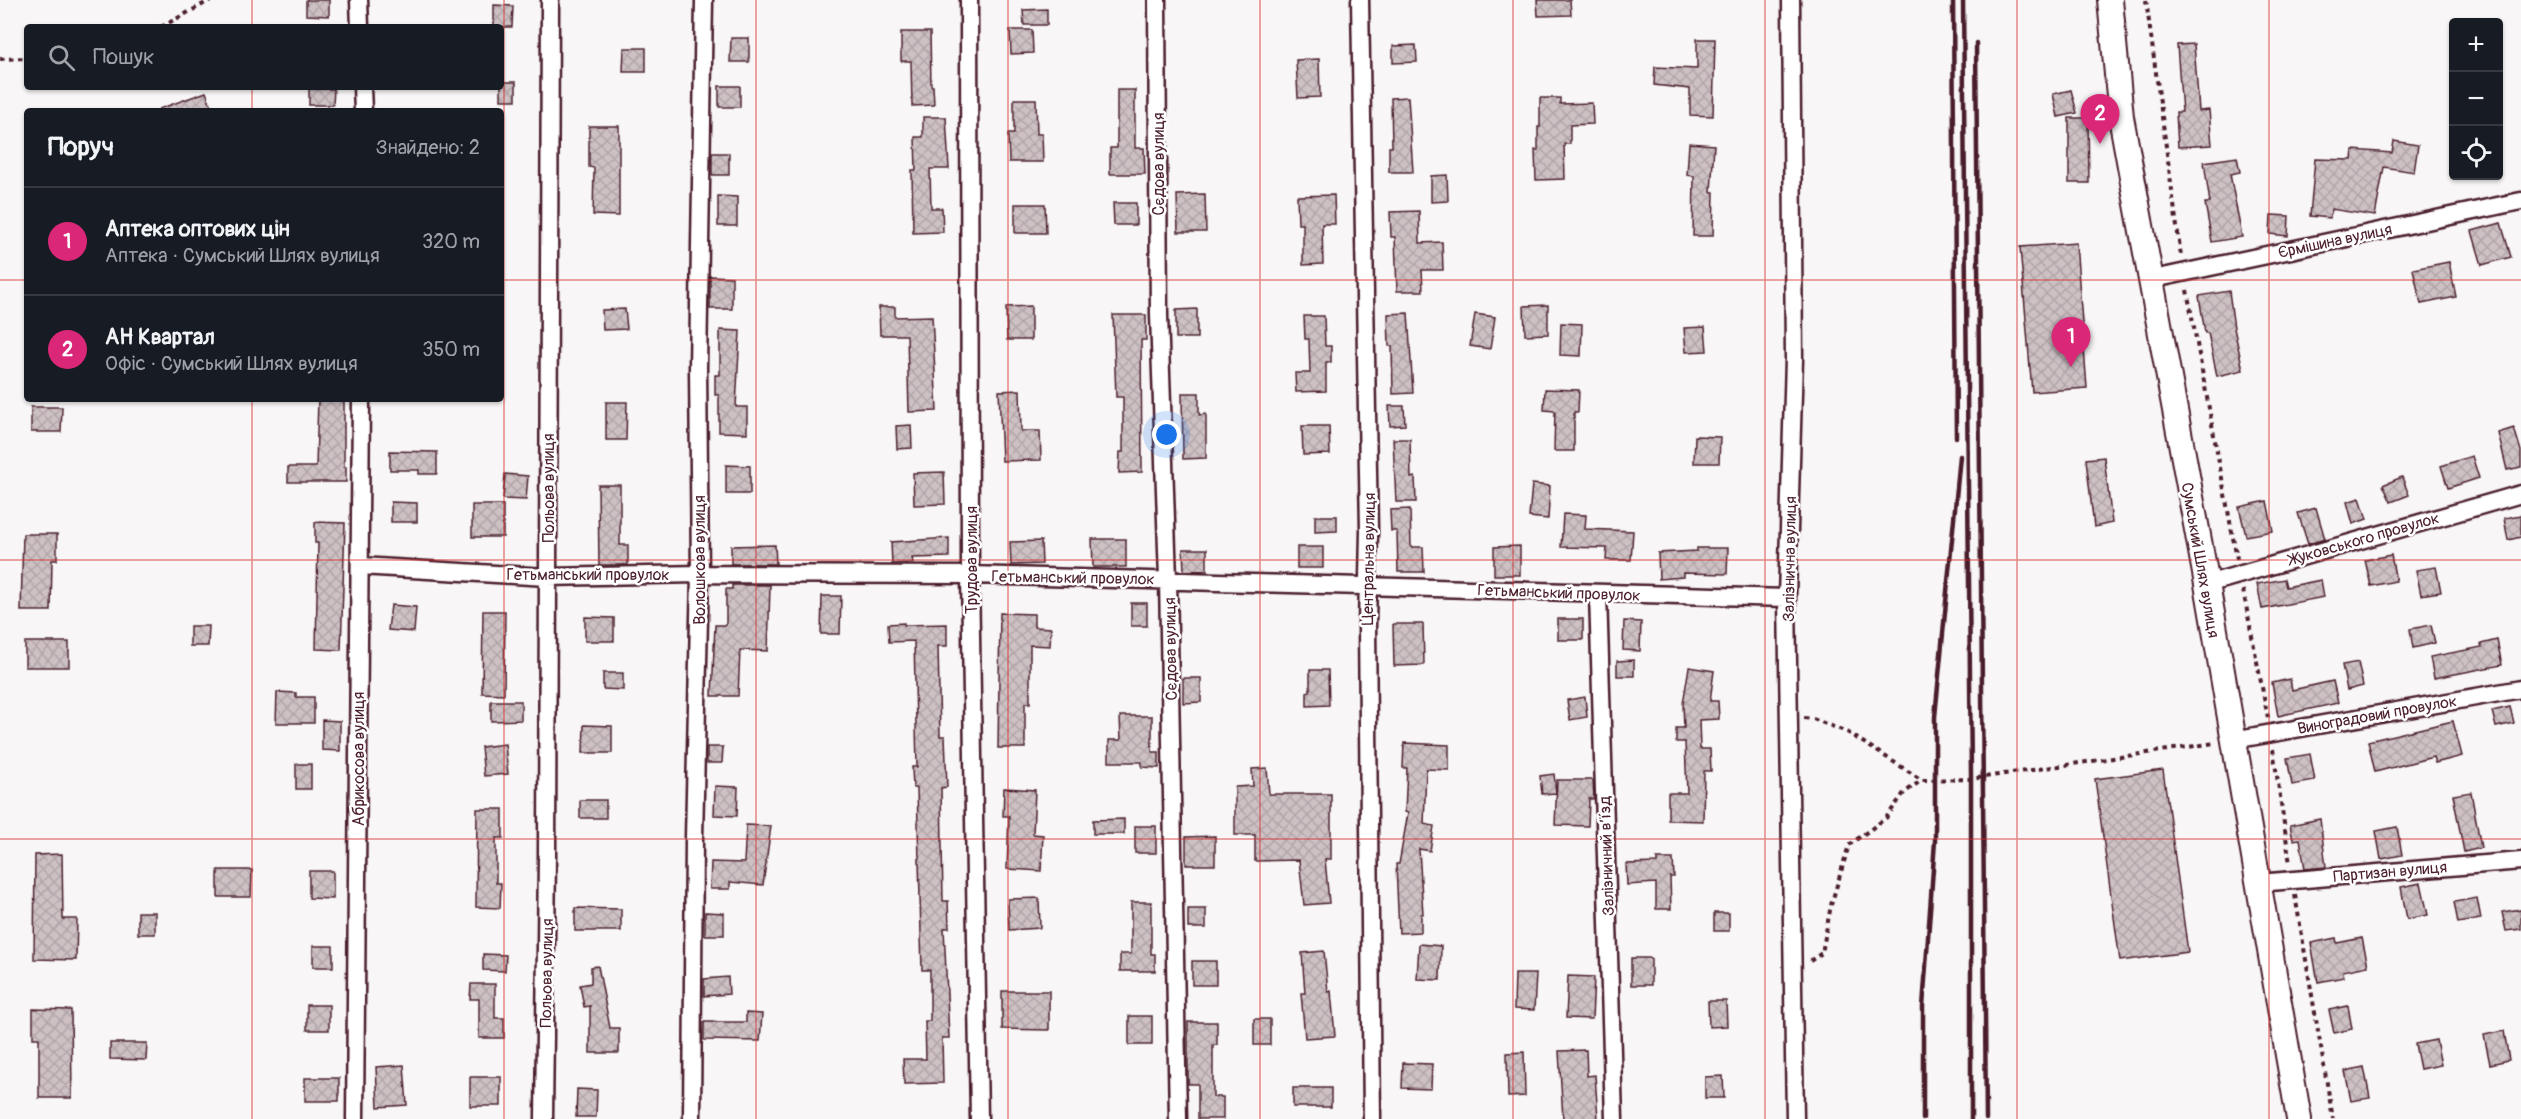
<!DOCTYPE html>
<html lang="uk">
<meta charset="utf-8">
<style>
:root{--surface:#171b24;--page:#242831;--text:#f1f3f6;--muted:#9ea1a6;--line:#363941;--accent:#db2777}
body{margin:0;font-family:Pangolin,sans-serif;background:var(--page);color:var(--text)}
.controls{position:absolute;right:18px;top:18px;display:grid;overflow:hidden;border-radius:6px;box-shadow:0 2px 4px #0004}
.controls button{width:54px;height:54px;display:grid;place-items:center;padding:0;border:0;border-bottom:2px solid var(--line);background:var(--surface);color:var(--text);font:30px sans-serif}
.you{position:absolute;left:1167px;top:435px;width:21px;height:21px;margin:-15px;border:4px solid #fff;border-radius:50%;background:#1a73e8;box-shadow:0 0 0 9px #1a73e833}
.badge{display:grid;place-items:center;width:39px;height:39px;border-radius:50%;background:var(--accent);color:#fff;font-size:20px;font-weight:700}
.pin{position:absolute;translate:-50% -50px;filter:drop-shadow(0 2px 3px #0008)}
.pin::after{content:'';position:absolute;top:32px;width:21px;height:18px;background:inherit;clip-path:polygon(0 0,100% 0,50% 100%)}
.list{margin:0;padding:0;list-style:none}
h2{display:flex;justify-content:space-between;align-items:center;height:78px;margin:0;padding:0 24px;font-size:26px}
h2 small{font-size:20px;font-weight:400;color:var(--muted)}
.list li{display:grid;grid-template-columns:39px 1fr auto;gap:18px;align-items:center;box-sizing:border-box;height:108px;padding:0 24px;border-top:2px solid var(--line)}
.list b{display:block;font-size:22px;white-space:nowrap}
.list p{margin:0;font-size:20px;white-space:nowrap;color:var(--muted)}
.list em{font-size:20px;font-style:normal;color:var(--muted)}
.icon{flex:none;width:33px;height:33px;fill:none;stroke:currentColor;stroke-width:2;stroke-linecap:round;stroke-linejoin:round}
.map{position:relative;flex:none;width:2521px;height:1119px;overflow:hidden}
.search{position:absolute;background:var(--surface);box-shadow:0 2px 4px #0004;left:24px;top:24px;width:480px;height:66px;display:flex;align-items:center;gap:15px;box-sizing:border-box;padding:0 21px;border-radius:6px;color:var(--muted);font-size:22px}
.panel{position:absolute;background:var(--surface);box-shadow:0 2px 4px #0004;left:24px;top:108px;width:480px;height:294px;border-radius:6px}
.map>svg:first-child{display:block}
.building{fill:url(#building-cross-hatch);stroke:#4a1f2b;stroke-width:1.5}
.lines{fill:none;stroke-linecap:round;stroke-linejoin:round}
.street-casing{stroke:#4a1f2b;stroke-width:21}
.secondary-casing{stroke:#4a1f2b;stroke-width:28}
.path{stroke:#4a1f2b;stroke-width:4;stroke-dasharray:4.5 4.5;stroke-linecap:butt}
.street{stroke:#fff;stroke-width:16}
.secondary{stroke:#fff;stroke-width:24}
.rail{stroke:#4a1f2b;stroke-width:4.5}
.grid{fill:none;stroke:#d62828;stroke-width:1.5;stroke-opacity:0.55}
.labels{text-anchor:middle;stroke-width:5;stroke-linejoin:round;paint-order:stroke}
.street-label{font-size:16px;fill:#4a1f2b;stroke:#fff}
</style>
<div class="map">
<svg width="2521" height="1119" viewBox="0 0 2521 1119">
<defs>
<pattern id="building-cross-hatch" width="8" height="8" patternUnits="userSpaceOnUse" patternTransform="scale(1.5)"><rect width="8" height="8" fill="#cdc1c4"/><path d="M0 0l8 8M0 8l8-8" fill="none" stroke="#b2a5a9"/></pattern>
</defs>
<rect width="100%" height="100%" fill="#f8f6f7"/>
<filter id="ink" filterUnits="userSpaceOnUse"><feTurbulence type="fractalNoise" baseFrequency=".0167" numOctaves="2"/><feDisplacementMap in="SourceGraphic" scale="12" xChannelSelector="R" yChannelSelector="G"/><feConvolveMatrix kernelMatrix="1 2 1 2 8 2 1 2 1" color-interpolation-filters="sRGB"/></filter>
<g filter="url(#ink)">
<path class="building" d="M306 0H329V16L306 15Z
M1537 0H1570L1571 15 1538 16Z
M494 5 513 6 512 27H494Z
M1047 9V25H1024L1023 10Z
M1010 30H1032L1033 53 1011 54Z
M901 32H930L931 86H933L934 105 912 106 911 61H901Z
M731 38H749V62H730Z
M1697 39H1715L1713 116 1690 115V89L1654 85 1655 67 1697 69Z
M2194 44 2199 111 2209 110 2212 145 2178 147 2176 112H2182L2177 45Z
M1416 45 1417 62 1393 63V46Z
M624 48H646V72H623Z
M1319 59 1320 97 1298 98 1296 60Z
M501 82H516V100H501Z
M719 86H740V107H719Z
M309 89H334L333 105H309Z
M1117 90H1135V148H1144L1145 174H1110V148H1117Z
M2071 90 2077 113 2058 117 2053 94Z
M206 92 213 111H159V109Z
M1408 97 1413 172H1389V147H1392L1391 98Z
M1540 98H1560V104L1592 103 1593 124 1570 125V144H1564L1565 179 1536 180 1535 150H1538V127H1540Z
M1014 99H1036L1037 134H1042L1043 162H1009L1008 134H1014Z
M923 117H946L949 169H930L931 208H942L943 232 913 233 912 170H916L915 137H923Z
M2069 118H2088L2089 183H2069Z
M589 126H619V216L593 215 594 168 589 167Z
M2394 141 2418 145 2414 172 2384 167 2375 216 2331 209 2330 218 2310 216 2315 159 2352 160 2353 150 2392 153Z
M1689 143 1714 145 1711 192H1714L1713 236H1693L1694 176 1687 175Z
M712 153H729V175H712Z
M2237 157 2240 172 2230 174 2242 237 2212 242 2205 203H2210L2204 162Z
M1447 175 1448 201 1431 202V176Z
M1205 194 1206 232H1178L1177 195Z
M1334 195 1335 224H1322L1323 264 1303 265V224H1298L1297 196Z
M718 196 737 197V226H718Z
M1113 203H1136V225H1114Z
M1015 204H1045L1046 233H1015Z
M1419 211 1420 243 1442 242 1443 270H1422L1423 291H1397L1395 237H1391L1390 212Z
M2271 215 2289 216 2288 236 2270 234Z
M2501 223 2511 257 2482 265 2472 231Z
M2076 243 2087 388 2032 392 2020 247Z
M2449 262 2456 297 2421 304 2413 269Z
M710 276 732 277V309H710Z
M2229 291 2234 328 2243 370 2217 376 2208 333H2205L2199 296Z
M1548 305V334L1525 335 1524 306Z
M1031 306V340H1007L1006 307Z
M879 307H895V317L932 316 937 411 909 412 907 335H880Z
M625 309 627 329 603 330 602 310Z
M1197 309V338H1176V310Z
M1408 313 1413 393 1393 394 1392 346H1389L1388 314Z
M1475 314 1495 317 1490 349 1470 346Z
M1113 315H1146V340H1141L1142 472 1119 473 1120 452H1123V397H1116Z
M1304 316H1324L1325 346H1331V362H1326V391L1296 392 1295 373H1310L1309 339H1305Z
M1561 323 1582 324 1581 356 1560 355Z
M1705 327 1707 351 1686 352 1684 328Z
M720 330 740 331 736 407H747V433L719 432V395H715V375H720Z
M1545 389 1579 390 1578 412H1574V451H1554L1555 411 1544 410Z
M1020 390 1021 431H1040L1041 460 1002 461 999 391Z
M1182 393H1199V415L1206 414V458L1183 459Z
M318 399H344V467H346V482H288V467H316Z
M606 402H627L626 440H606Z
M1389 406H1404L1405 425 1390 426Z
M31 407H62L61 432H31Z
M911 425 912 448 897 449 896 426Z
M1302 426H1329L1330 454 1303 455Z
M2514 428 2521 451V467L2507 470 2498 433Z
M1695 436 1720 437 1719 463H1694Z
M1393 439H1410L1411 478 1415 477 1416 502H1396Z
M390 451 437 452V474H419V470H390Z
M2472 456 2479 478 2448 488 2441 466Z
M2104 457 2112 523 2094 527 2086 459Z
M726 465 750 466V494H726Z
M944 472 945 504 914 505 913 473Z
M505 474 528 476 526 500 503 499Z
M2402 477 2409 495 2391 502 2383 485Z
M1532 484 1550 486 1548 519 1529 517Z
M598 485H620V545H628V565H599Z
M2360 498 2367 519 2353 524 2347 502Z
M2267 501 2273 531 2246 536 2239 507Z
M391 502 417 503V522H391Z
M472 505H503V537H472Z
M2316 508 2325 539 2308 544 2298 513Z
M1410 509 1411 547H1423L1424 572H1398L1397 531H1391L1390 510Z
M1563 514 1586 515 1585 529 1633 531 1631 560H1606L1607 548 1561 547Z
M2521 515V537L2508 540 2504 518Z
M1315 516H1337V531L1315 532Z
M315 522 345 523 341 650 316 649 318 543H315Z
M23 534H57V560H52L51 611H21Z
M949 538V557L912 558 913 563 892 564 891 542Z
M1092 539H1126V567H1093Z
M1041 541 1042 564 1011 565 1010 542Z
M775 545 776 564H731V546Z
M1520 546V575H1494V547Z
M1297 547H1323V568H1297Z
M1697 548H1728L1727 574 1683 573V577L1659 579 1658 553 1697 551Z
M1183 549H1207V570L1184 571Z
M2391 555 2396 581 2371 586 2365 560Z
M2436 567 2441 592 2421 595 2416 570Z
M2284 579 2286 587 2321 580 2324 597 2262 609 2257 584Z
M732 585H770L768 651 740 650 738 696H712L715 625H726V589H732Z
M822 596H841L840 634H821Z
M1131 603H1147V626H1131Z
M391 605 416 607 414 632 388 630Z
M483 611H505L504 694 482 693Z
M1000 613 1034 614V627L1051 628 1050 646 1030 645V703H1025V748H998Z
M585 617 614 618V641H585Z
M1558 619H1583V640H1558Z
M1624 621 1641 622 1640 651 1623 650Z
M904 623V625L947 624V646H938L940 736H945L947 787 941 788 943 901H948L949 928H944L949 1038H942L943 1083 904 1084 903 1059H926L925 1021H930V970H922L917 788H913L912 767H917L914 641 889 642 888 624Z
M1393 624H1423L1424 665 1394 666Z
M2431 625 2435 643 2413 648 2410 629Z
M190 626H209L208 646H190Z
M2497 640 2502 665 2434 678 2430 657 2482 647 2481 644Z
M25 642H69V667H25Z
M1634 660V676H1617V661Z
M2358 662 2363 686 2347 690 2342 665Z
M1689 667 1714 671 1710 701H1718L1719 719 1699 720 1700 749H1710L1711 771H1704L1703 821 1668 820V793H1687L1685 742H1676V728H1684L1683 704Z
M1310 670H1328L1329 705 1307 706V692L1310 691Z
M603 673H623V690L603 689Z
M1183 678H1201V702L1183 703Z
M2290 679 2292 690 2333 681 2338 703 2278 716 2272 683Z
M277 692 296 693V697H314V723H276Z
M1585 697 1587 717 1570 720 1567 700Z
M491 701H521V720L491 721Z
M2510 707 2514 723 2496 727 2492 711Z
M1120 716H1152V752H1159V768L1142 767V762H1109V740H1121Z
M322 720 340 721V751L322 750Z
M2453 721 2462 756 2435 763 2433 757 2375 772 2368 741Z
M584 725 612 726V753H583Z
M1404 743 1449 745V770L1426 769 1424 824 1434 826 1430 851 1419 849 1423 914H1421V932L1399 933 1396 864H1399L1408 813 1405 812 1407 768H1403Z
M505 744 508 774 484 776 481 747Z
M707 747H723L722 763H707Z
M2310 754 2315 781 2292 785 2287 758Z
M296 764H311V789H296Z
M1267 768 1269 794H1331V859H1325L1329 903 1304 905 1299 860 1255 861V835H1235V787L1253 786 1252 769Z
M2163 770 2188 952 2120 961 2095 779Z
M1554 774 1556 793 1542 794 1540 776Z
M1557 780H1593L1594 799H1589L1588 826 1555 825Z
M715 786 738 787 737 816 714 815Z
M1004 788 1035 790 1033 834 1043 835 1041 871 1007 869 1009 816H1003Z
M2471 792 2481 848 2464 852 2453 795Z
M580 800H606V818H580Z
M477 809H503V838H496V883H501L500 908 476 907Z
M1124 819V834H1093V820Z
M2320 819 2326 867 2305 869 2300 839 2293 840 2290 825Z
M746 825 771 826 763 885 730 882V889H710L711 862 744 863Z
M1135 826H1156V853H1135Z
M2397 827 2402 855 2381 859 2376 831Z
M1215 836V865H1186V837Z
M62 854 63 919H77L76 960 34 959 35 855Z
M1657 859H1673L1674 877H1670L1671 909H1656V883L1627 885 1626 864 1657 863Z
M218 870H252L251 897H218Z
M309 871H333V899L309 898Z
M2421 883 2428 915 2407 919 2401 887Z
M1039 898 1040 928 1009 930 1008 899Z
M2477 898 2481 919 2458 923 2454 902Z
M1131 902H1151V954H1155V971H1120V954H1131Z
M575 908 621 909V931H575Z
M1188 909H1206V928H1188Z
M2521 909V929L2506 931 2502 912Z
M138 912H155V934H138Z
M705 912 724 913V935H705Z
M1714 913H1729V931H1714Z
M2336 938 2337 943 2362 938 2368 966 2343 971 2344 977 2318 982 2311 943Z
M1419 944 1441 946 1440 980 1417 979Z
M313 946H333V967H313Z
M1324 951 1328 992 1331 991 1335 1036 1305 1038 1301 993H1305L1302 953Z
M483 954 506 955 505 971 483 970Z
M1631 958H1651V985H1631Z
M1192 961H1216V985H1192Z
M598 966 610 1028H619V1053H590V1006L584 1007 580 985 591 983V967Z
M1515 974H1536L1534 1010 1514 1009Z
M1568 976 1594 977 1592 1019 1566 1018Z
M728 977 729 994 704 996V979Z
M471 984H495V1018H504V1038H479V999H470Z
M1002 991H1049V1030L1002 1029Z
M1708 1001H1726L1727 1026 1709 1027Z
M307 1005H329V1030H307Z
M2348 1006 2352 1029 2334 1033 2329 1010Z
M33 1009 71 1010 72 1098H39V1038H33Z
M746 1013 762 1014 760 1041 704 1040V1022H746Z
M1129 1016H1152V1045H1129Z
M1254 1019H1270V1045H1254Z
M1188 1022H1217V1045H1213V1097H1223V1119H1198V1084H1188Z
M2504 1031 2509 1060 2490 1064 2484 1035Z
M2436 1040 2441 1065 2420 1069 2415 1044Z
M110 1043H147L146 1060 110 1059Z
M1586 1050 1587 1076 1595 1075 1598 1119H1563L1559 1051Z
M1524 1052 1525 1096 1508 1097 1507 1053Z
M1403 1063 1432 1064 1431 1089 1402 1088Z
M404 1065 407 1105 378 1107 376 1067Z
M2364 1067 2370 1098 2351 1101 2345 1071Z
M1723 1076 1724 1098H1705V1077Z
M470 1077H501V1106H470Z
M305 1078H339V1101H305Z
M1293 1088H1331V1107H1293Z
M577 1089 597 1090 596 1117H576Z"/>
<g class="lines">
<g class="street-casing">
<path id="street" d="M359 0 360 27
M969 0 970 575 979 1119
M1157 0 1159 315 1168 579 1178 1119
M1360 0 1369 531 1367 626 1372 1119
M1791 0 1794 359 1787 598 1795 1119
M362 87 363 111
M2149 280 2521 201
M360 566 547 577 700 574 970 575 1787 598
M2207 584 2521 494
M1598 594 1614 1119
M2233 740 2521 689
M2258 883 2521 861
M355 1119 361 399
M544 1119 547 856 550 0
M692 1119 694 838 700 574 698 368 704 0"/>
</g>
<g class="secondary-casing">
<path id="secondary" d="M2110 0 2121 117 2207 584 2299 1119"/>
</g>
<path class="path" d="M2146 0 2181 256
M161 27 211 0
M0 59 27 58
M2187 290 2237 559
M2243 590 2268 718
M1804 718 1813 719 1847 732 1922 780 1971 779 2215 743
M2273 749 2290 864
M2295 895 2333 1119
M1810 961 1822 953 1831 905 1849 845 1886 818 1904 793 1922 780"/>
<use href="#street" class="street"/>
<use href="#secondary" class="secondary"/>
<path class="rail" d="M1953 0 1956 437
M1963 0 1971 776V1119
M1976 43 1986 1119
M1923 1119V1007L1935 841V717L1960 456"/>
</g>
</g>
<path class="grid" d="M252 0V27M504 0V1119M756 0V1119M1008 0V1119M1260 0V1119M1513 0V1119M1765 0V1119M2017 0V1119M2269 0V1119M252 87V111M0 280H27M501 280H2521M252 399V1119M0 560H2521M0 839H2521"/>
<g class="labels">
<g class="street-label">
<text transform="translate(1158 164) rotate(-90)" y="6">Сєдова вулиця</text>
<text transform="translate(2335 240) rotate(-12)" y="6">Єрмішина вулиця</text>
<text transform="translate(548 488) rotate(-90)" y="6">Польова вулиця</text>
<text transform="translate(2364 538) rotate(-16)" y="6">Жуковського провулок</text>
<text transform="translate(1368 559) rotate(-89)" y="6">Центральна вулиця</text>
<text transform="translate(1789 559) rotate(-89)" y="6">Залізнична вулиця</text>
<text transform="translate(699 560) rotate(-90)" y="6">Волошкова вулиця</text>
<text transform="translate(971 560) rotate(-90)" y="6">Трудова вулиця</text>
<text transform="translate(2201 560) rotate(80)" y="6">Сумський Шлях вулиця</text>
<text x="588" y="580">Гетьманський провулок</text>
<text transform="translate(1073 577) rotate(1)" y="6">Гетьманський провулок</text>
<text transform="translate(1559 592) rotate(2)" y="6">Гетьманський провулок</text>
<text transform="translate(1170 649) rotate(-91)" y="6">Сєдова вулиця</text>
<text transform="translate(2377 714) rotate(-10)" y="6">Виноградовий провулок</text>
<text transform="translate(358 759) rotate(-90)" y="6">Абрикосова вулиця</text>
<text transform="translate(1606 856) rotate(-92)" y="6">Залізничний в’їзд</text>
<text transform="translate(2390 871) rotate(-5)" y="6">Партизан вулиця</text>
<text transform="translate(546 973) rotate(-89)" y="6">Польова вулиця</text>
</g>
</g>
</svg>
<div class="controls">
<button>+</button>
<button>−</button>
<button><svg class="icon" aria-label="locate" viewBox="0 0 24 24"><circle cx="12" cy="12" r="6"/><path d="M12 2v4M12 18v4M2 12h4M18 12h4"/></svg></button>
</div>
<div class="you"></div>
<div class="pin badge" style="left:2071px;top:367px">1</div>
<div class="pin badge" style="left:2100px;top:144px">2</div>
<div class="search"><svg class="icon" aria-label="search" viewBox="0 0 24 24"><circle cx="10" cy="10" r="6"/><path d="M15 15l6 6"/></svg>Пошук</div>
<section class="panel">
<h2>Поруч<small>Знайдено: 2</small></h2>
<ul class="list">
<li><span class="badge">1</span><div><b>Аптека оптових цін</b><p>Аптека · Сумський Шлях вулиця</p></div><em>320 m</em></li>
<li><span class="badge">2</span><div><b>АН Квартал</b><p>Офіс · Сумський Шлях вулиця</p></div><em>350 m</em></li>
</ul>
</section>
</div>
